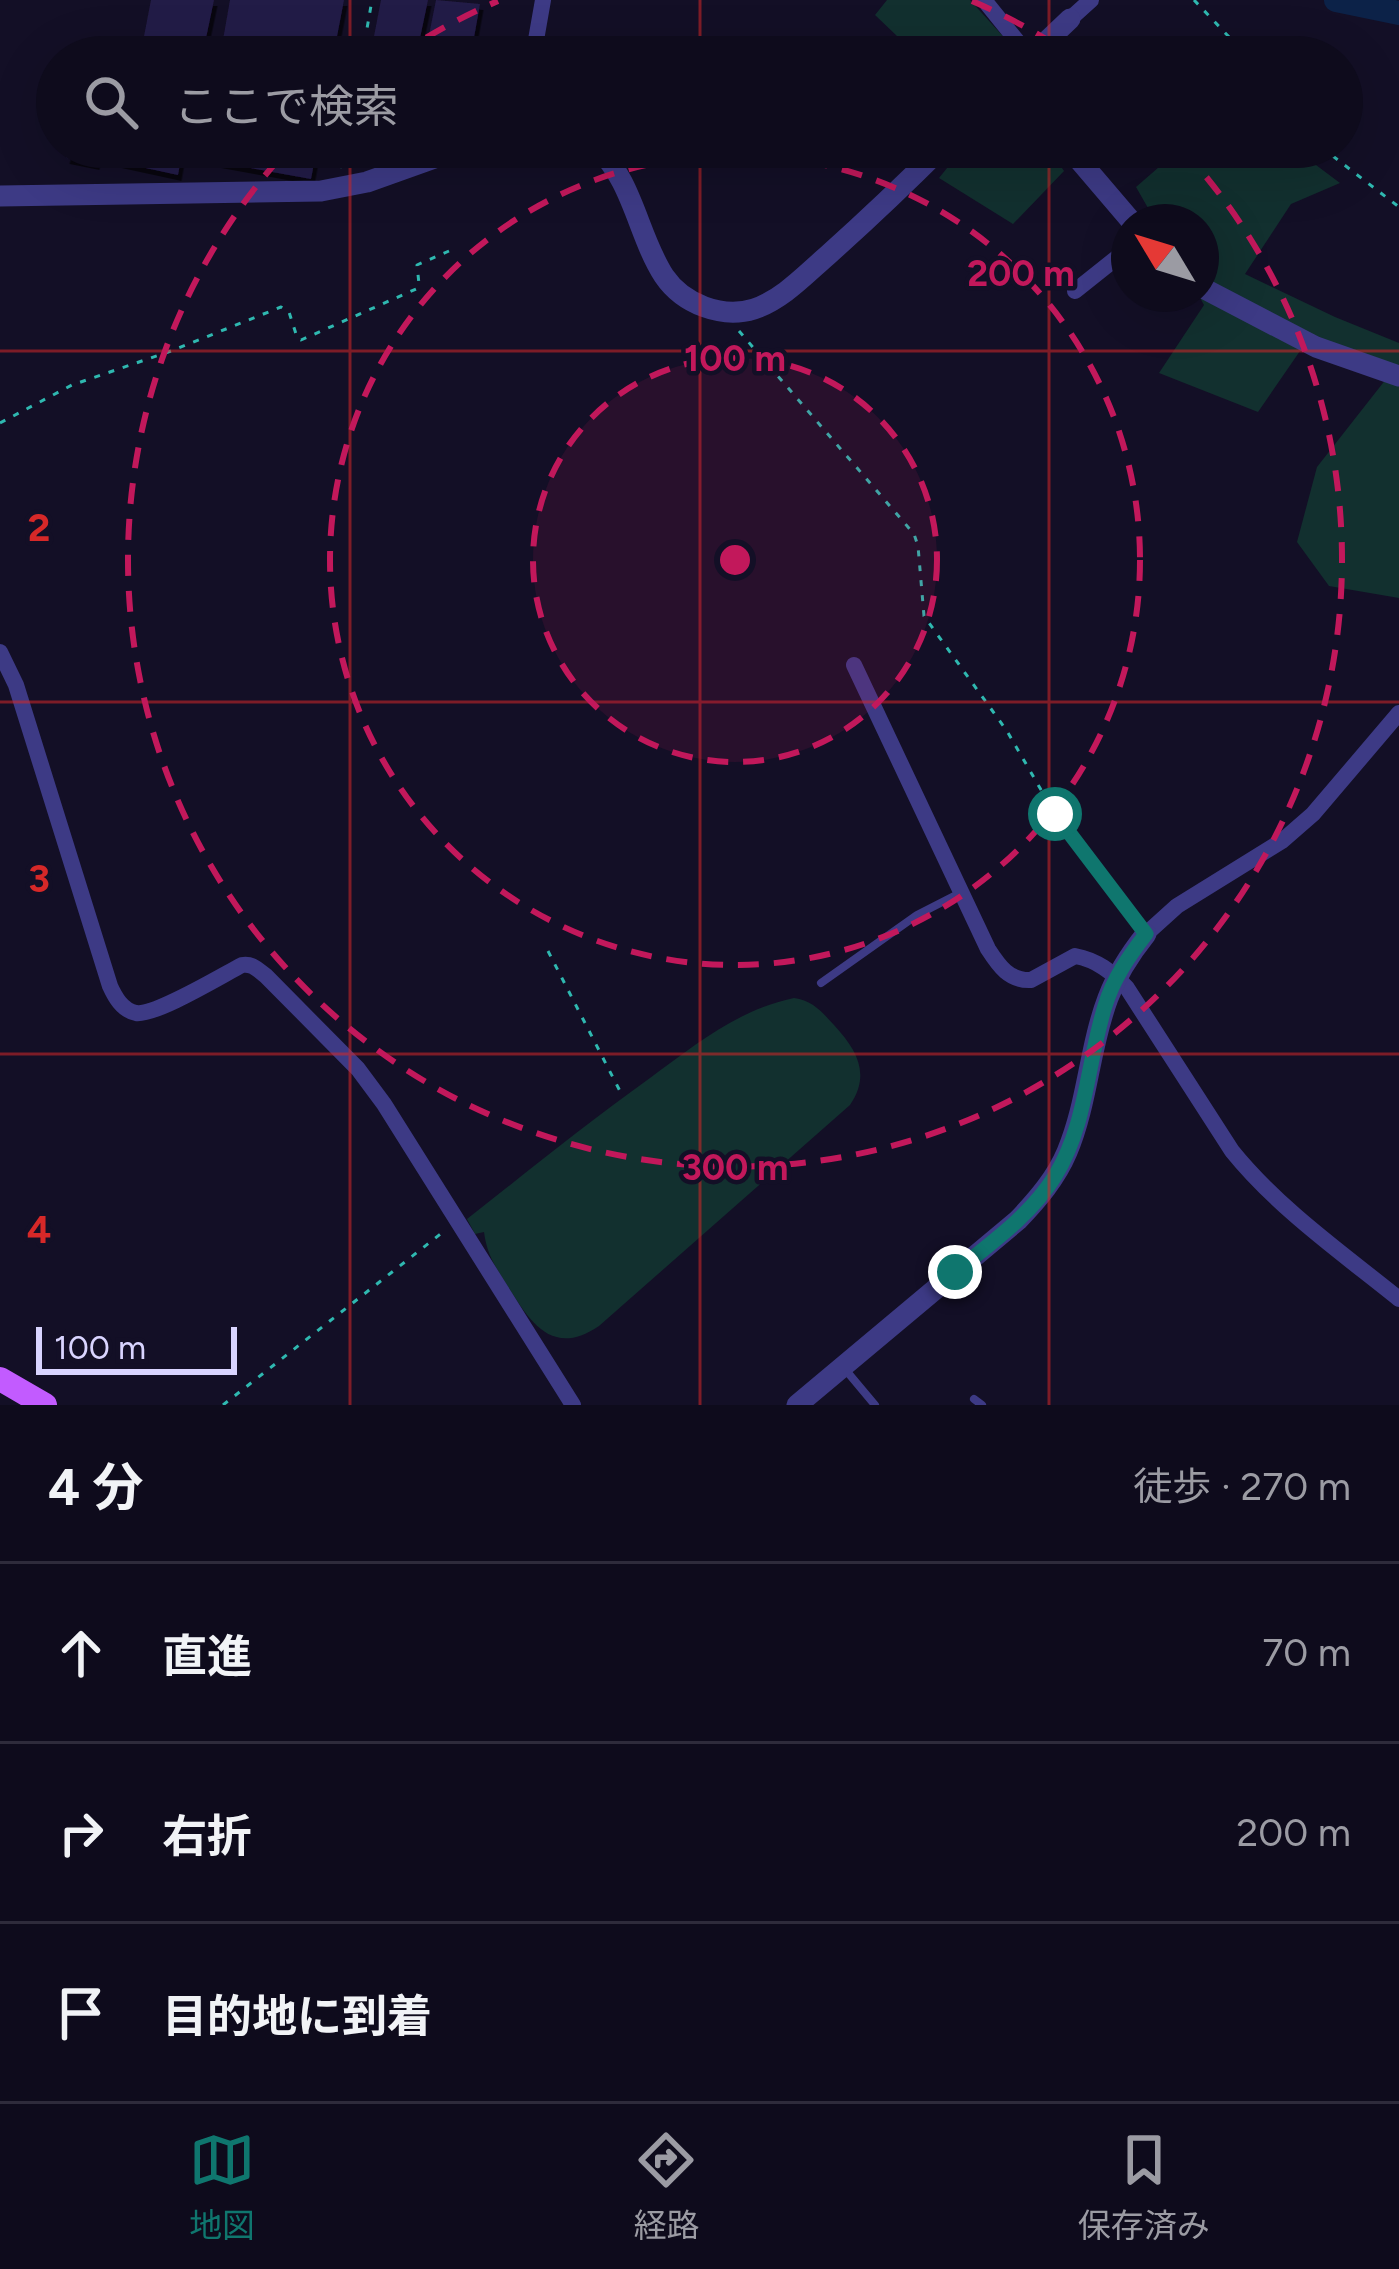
<!DOCTYPE html>
<html lang="ja">
<meta charset="utf-8">
<style>
:root{--surface:#0e0b1c;--page:#171425;--text:#f1f3f6;--muted:#9b9ba3;--line:#2e2b3b;--accent:#0f766e}
body{margin:0;font-family:Figtree,"Noto Sans JP",sans-serif;background:var(--page);color:var(--text)}
.compass{position:absolute;left:1111px;top:204px;width:108px;height:108px;border-radius:50%;background:var(--surface);box-shadow:0 12px 48px #0002;rotate:308deg}
.scale{position:absolute;left:36px;bottom:30px;width:201px;box-sizing:border-box;padding-left:12px;border:6px solid #d9d4ff;border-top:0;font-size:33px;line-height:42px;white-space:nowrap;color:#d9d4ff;-webkit-text-stroke:9px #130f26;paint-order:stroke}
.stop{position:absolute;width:36px;height:36px;margin:-27px;border:9px solid #0f766e;border-radius:50%;background:#fff}
.stop.end{background:#0f766e;border-color:#fff;box-shadow:0 3px 12px #0008}
.list{margin:0;padding:0;list-style:none}
h2{display:flex;justify-content:space-between;align-items:center;height:156px;margin:0;padding:0 48px;font-size:51px}
h2 small{font-size:39px;font-weight:400;color:var(--muted)}
.list li{display:grid;grid-template-columns:78px 1fr auto;gap:36px;align-items:center;box-sizing:border-box;height:180px;padding:0 48px;border-top:3px solid var(--line)}
.list b{display:block;font-size:45px;white-space:nowrap}
.list em{font-size:39px;font-style:normal;color:var(--muted)}
.icon{flex:none;width:66px;height:66px;fill:none;stroke:currentColor;stroke-width:2;stroke-linecap:round;stroke-linejoin:round}
.map{position:relative;flex:none;width:1399px;height:1405px;overflow:hidden}
.search{position:absolute;background:var(--surface);box-shadow:0 12px 48px #0002;left:36px;right:36px;top:36px;height:132px;display:flex;align-items:center;gap:30px;box-sizing:border-box;padding:0 42px;border-radius:66px;color:var(--muted);font-size:45px}
.sheet{height:696px;background:var(--surface)}
nav{display:flex;justify-content:space-around;align-items:center;box-sizing:border-box;height:168px;border-top:3px solid var(--line);background:var(--surface);font-size:33px;color:var(--muted)}
nav a{display:grid;justify-items:center;gap:6px}
nav .on{color:var(--accent)}
.map>svg:first-child{display:block}
.green{fill:#12302f}
.lines{fill:none;stroke-linecap:round;stroke-linejoin:round}
.river{stroke:#0c2248;stroke-width:24}
.building{fill:#241b47;filter:url(#shadow)}
.path{stroke:#2fb8b0;stroke-width:3;stroke-dasharray:6 9;stroke-linecap:butt}
.service{stroke:#3d3a85;stroke-width:8}
.minor{stroke:#3d3a85;stroke-width:16}
.tertiary{stroke:#3d3a85;stroke-width:21}
.primary{stroke:#c25bff;stroke-width:24}
.route{stroke:#0f766e;stroke-width:15}
.grid{fill:none;stroke:#d62828;stroke-width:3;stroke-opacity:0.55}
.ring{fill:none;stroke:#c2185b;stroke-width:6;stroke-dasharray:21 15}
.grid-label{font-size:39px;text-anchor:middle;font-weight:bold;fill:#d62828;stroke:#130f26;stroke-width:9;stroke-linejoin:round;paint-order:stroke}
.centre{fill:#c2185b;stroke:#130f26;stroke-width:6}
.ring-label{font-size:36px;text-anchor:middle;font-weight:bold;fill:#c2185b;stroke:#130f26;stroke-width:9;stroke-linejoin:round;paint-order:stroke}
</style>
<div class="map">
<svg width="1399" height="1405" viewBox="0 0 1399 1405">
<defs>
<filter id="shadow"><feDropShadow dx="3.5" dy="6" stdDeviation="0" flood-color="#0009"/></filter>
</defs>
<rect width="100%" height="100%" fill="#130f26"/>
<path class="green" d="M887 0H970L1010 44 1002 57H919L875 15Z
M964 147H1048L1064 171 1013 224 939 178Z
M1182 147H1292L1340 183 1291 204 1245 274 1335 317 1399 343V598L1329 586 1297 542 1317 467 1390 374 1344 359 1300 351 1258 412 1159 373 1204 305 1198 294H1201V222H1156L1136 187Z
M794 998C812 1000 822 1012 834 1025 857 1050 871 1074 850 1105L599 1326C552 1358 530 1322 507 1285 495 1266 487 1255 484 1232L475 1234 467 1219C527 1172 587 1123 650 1078 695 1045 737 1010 794 998Z"/>
<g class="lines">
<path class="river" d="M1336 0 1399 13"/>
</g>
<path class="building" d="M151 0H214L202 57H140Z
M230 0H344L333 57H220Z
M381 0H428L416 57H370Z
M436 0 480 4 473 43 429 35Z
M427 38 471 47 469 57H423Z
M69 147H99L96 164 66 158Z
M121 147H183L178 175 118 162Z
M203 147H317L311 179 201 159Z"/>
<g class="lines">
<path class="path" d="M1194 0 1248 57
M362 57 372 0
M1321 147 1399 207
M340 168 344 147
M739 331 914 534 918 546 924 616 1007 731 1055 814 1135 921
M0 423 72 385 171 351 281 307 289 312 297 337 301 340 416 289 419 284 417 265 449 251
M548 951 623 1097
M223 1405 443 1232"/>
<path class="service" d="M821 983 917 915 960 893
M844 1368 875 1405
M974 1399 982 1405"/>
<path class="minor" d="M984 0 1030 57
M1070 19 1091 0
M533 57 543 0
M1075 291 1129 248
M0 652 16 685 110 986C115 997 122 1010 136 1013 155 1016 221 976 242 965 252 963 258 970 266 976L358 1069 384 1104 573 1405
M854 665 988 949C999 966 1009 981 1031 980L1075 956C1097 960 1112 972 1127 988L1232 1151C1278 1208 1342 1253 1399 1299
M1146 934 1177 906 1282 841 1313 814 1399 713"/>
<path class="tertiary" d="M1030 57 1070 19
M596 147C633 180 638 236 664 276 683 304 722 319 754 309 782 300 806 274 828 255 867 220 905 184 942 147
M1068 147 1132 222
M0 196 321 191 367 182 465 147
M1201 287 1316 347 1399 376
M797 1405 1018 1220C1038 1199 1056 1178 1067 1152 1088 1102 1089 1048 1108 998 1117 974 1130 954 1146 934"/>
<path class="primary" d="M0 1379 45 1405"/>
</g>
<g class="lines">
<path class="route" d="M955 1272C991 1243 1031 1215 1055 1176 1087 1124 1087 1063 1105 1006 1113 979 1129 956 1146 934L1055 814"/>
</g>
<path class="grid" d="M350 0V57M700 0V57M1049 0V57M350 147V1405M700 147V1405M1049 147V1405M0 351H1399M0 702H1399M0 1054H1399"/>
<circle cx="735" cy="560" r="202" fill="#c2185b" fill-opacity=".12"/>
<g class="ring">
<circle cx="735" cy="560" r="202"/>
<circle cx="735" cy="560" r="405"/>
<path d="M396 57A607 607 0 0 1 498 1M972 1A607 607 0 0 1 1074 57M1183 150A607 607 0 1 1 287 150"/>
</g>
<g class="grid-label">
<text x="39" y="541">2</text>
<text x="39" y="892">3</text>
<text x="39" y="1243">4</text>
</g>
<circle cx="735" cy="560" r="18" class="centre"/>
<g class="ring-label">
<text x="1021" y="286">200 m</text>
<text x="735" y="371">100 m</text>
<text x="735" y="1180">300 m</text>
</g>
</svg>
<svg class="compass" viewBox="-18 -18 36 36"><path d="M0-13l5 13h-10z" fill="#e53935"/><path d="M0 13l5-13h-10z" fill="#9b9ba3"/></svg>
<div class="scale">100 m</div>
<div class="stop" style="left:1055px;top:814px"></div>
<div class="stop end" style="left:955px;top:1272px"></div>
<div class="search"><svg class="icon" aria-label="search" viewBox="0 0 24 24"><circle cx="10" cy="10" r="6"/><path d="M15 15l6 6"/></svg>ここで検索</div>
</div>
<section class="sheet">
<h2>4 分<small>徒歩 · 270 m</small></h2>
<ul class="list">
<li><svg class="icon" aria-label="ahead" viewBox="0 0 24 24"><path d="M12 20V5M6 11l6-6 6 6"/></svg><div><b>直進</b></div><em>70 m</em></li>
<li><svg class="icon" aria-label="right" viewBox="0 0 24 24"><path d="M7 20v-9h11M14 6l5 5-5 5"/></svg><div><b>右折</b></div><em>200 m</em></li>
<li><svg class="icon" aria-label="arrive" viewBox="0 0 24 24"><path d="M6 21V4h12l-3 4 3 4H6"/></svg><div><b>目的地に到着</b></div></li>
</ul>
</section>
<nav>
<a class="on"><svg class="icon" aria-label="map" viewBox="0 0 24 24"><path d="M3 6l6-2 6 2 6-2v14l-6 2-6-2-6 2zM9 4v14M15 6v14"/></svg>地図</a>
<a><svg class="icon" aria-label="directions" viewBox="0 0 24 24"><path d="M12 3l9 9-9 9-9-9zM9 14v-3h6M13 9l2 2-2 2"/></svg>経路</a>
<a><svg class="icon" aria-label="saved" viewBox="0 0 24 24"><path d="M7 4h10v16l-5-4-5 4z"/></svg>保存済み</a>
</nav>
